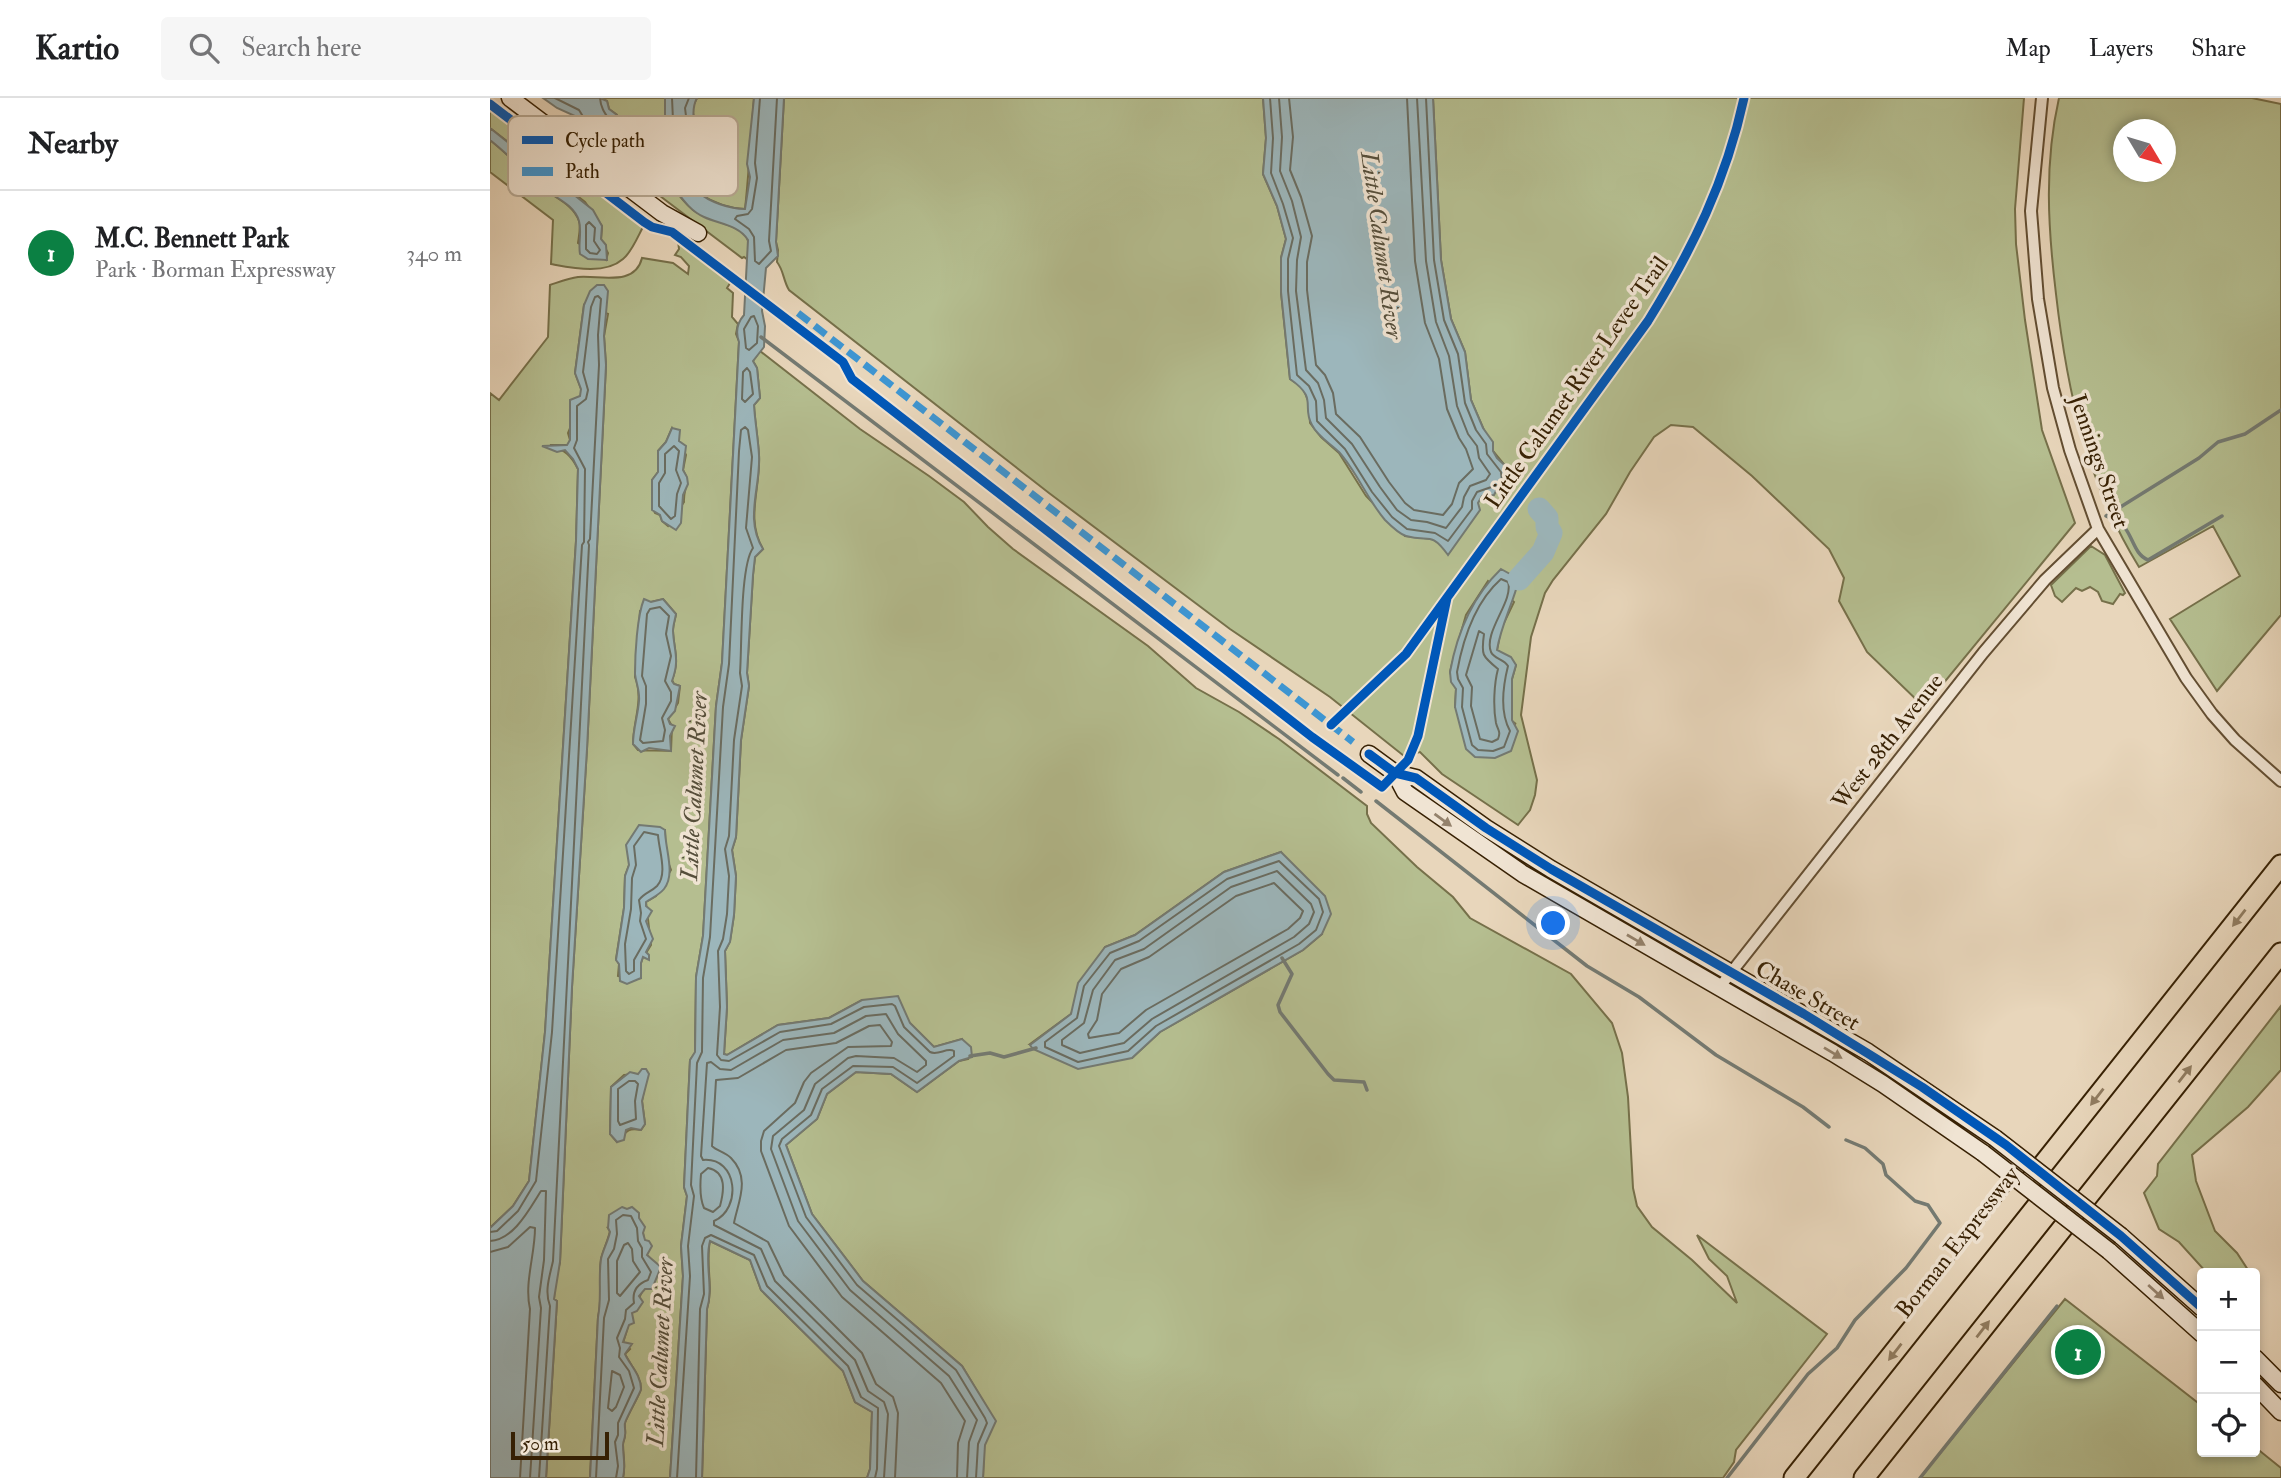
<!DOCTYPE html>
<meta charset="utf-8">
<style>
:root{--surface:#fff;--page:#f6f6f6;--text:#202124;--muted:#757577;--line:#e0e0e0;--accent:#0b8043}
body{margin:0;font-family:"IM FELL Double Pica",serif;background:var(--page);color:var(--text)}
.controls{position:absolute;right:21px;bottom:21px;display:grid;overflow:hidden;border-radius:7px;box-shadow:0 4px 10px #0003}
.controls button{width:63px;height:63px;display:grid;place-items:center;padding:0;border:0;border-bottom:2px solid var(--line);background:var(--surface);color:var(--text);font:35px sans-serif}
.compass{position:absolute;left:1623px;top:21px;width:63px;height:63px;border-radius:50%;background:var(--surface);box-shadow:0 4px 10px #0003;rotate:128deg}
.scale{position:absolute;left:21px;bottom:18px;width:98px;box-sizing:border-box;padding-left:7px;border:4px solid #372104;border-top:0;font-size:19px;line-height:24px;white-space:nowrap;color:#372104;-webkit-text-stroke:5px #f0e4d3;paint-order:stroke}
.you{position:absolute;left:1064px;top:826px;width:24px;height:24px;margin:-18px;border:5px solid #fff;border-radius:50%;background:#1a73e8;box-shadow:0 0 0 10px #1a73e833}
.badge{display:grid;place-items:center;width:46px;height:46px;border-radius:50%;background:var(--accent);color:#fff;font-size:23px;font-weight:700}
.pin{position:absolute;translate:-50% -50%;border:4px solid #fff;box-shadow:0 2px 7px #0006}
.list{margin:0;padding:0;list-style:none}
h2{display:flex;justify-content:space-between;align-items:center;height:91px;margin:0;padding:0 28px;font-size:30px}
h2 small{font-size:23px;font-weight:400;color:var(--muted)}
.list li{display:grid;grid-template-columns:46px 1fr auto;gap:21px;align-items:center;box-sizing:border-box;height:126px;padding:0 28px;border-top:2px solid var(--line)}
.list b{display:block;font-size:26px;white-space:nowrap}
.list p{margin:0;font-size:23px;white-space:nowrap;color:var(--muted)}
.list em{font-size:23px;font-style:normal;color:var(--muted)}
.icon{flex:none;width:38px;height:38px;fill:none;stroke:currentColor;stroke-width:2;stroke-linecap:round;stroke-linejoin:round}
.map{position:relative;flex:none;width:1791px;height:1380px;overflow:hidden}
header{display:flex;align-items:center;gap:42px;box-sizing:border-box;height:98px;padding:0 35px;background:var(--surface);border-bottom:2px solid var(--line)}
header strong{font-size:33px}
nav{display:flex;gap:38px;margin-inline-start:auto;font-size:24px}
.search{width:490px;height:63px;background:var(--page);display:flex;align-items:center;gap:18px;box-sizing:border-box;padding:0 24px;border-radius:7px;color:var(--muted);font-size:26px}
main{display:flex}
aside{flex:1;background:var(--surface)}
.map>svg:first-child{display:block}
.green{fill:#b5be90;stroke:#76704a;stroke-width:2;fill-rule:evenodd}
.water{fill:#9cb6bb;stroke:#747a72;stroke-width:2}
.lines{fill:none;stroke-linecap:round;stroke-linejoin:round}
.shore{stroke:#6a6c60;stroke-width:2}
.stream{stroke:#747a72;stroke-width:3.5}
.river{stroke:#9cb6bb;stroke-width:23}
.street-casing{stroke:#634e32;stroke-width:14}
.secondary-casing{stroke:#372104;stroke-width:19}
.highway-casing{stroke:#372104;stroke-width:23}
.street{stroke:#f0e4d3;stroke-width:10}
.secondary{stroke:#f0e4d3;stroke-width:16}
.highway{stroke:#e8d6bb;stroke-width:19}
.secondary-bridge-casing{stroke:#372104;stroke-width:19;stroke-linecap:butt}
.secondary-bridge{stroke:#f0e4d3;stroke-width:16}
.quiet{stroke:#3e95d1;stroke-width:7;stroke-dasharray:14 7;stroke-linecap:butt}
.cycleway-casing{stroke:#f0e4d3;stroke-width:13}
.cycleway{stroke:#0057b8;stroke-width:9}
.oneway{fill:#94826c}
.oneway2{fill:#907c60}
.labels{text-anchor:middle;stroke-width:7;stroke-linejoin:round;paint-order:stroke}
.street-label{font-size:23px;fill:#372104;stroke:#f0e4d3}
.water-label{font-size:24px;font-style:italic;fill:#554e3b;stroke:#f0e4d3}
.key{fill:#f0e4d3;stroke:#b8aa95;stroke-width:2}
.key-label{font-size:19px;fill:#372104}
</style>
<header>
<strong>Kartio</strong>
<div class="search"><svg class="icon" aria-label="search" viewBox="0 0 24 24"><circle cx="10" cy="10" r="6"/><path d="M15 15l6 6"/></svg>Search here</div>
<nav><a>Map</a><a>Layers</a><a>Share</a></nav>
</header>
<main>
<aside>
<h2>Nearby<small></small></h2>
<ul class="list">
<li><span class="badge">1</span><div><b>M.C. Bennett Park</b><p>Park · Borman Expressway</p></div><em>340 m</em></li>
</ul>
</aside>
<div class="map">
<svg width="1791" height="1380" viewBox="0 0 1791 1380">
<rect width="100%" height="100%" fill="#e8d6bb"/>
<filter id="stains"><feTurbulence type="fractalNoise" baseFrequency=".00286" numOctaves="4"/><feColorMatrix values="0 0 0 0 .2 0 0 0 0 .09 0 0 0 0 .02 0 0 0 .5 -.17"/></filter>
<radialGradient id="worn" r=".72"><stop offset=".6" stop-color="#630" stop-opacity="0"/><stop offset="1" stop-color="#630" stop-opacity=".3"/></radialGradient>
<path class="green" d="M110 0H175L176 25 179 28 205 25 202 10 207 0H264C261 37 259 74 255 111 222 110 193 87 174 63L166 69C178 82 189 100 203 112 215 122 250 126 257 140 260 146 258 156 258 162L254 159 252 160 129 67 136 65 141 59 132 44H138L143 37 132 29 127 17 119 11 117 3Z
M294 0H773L776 40 773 76 787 108 796 141 791 160V194L800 281 813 290 819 305 820 325 831 339 849 355 876 398 915 438 943 441 951 447 992 398 1003 397 1018 378 1017 370 1003 353 981 302 975 254 961 221 951 162 943 0H1534L1525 111 1526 146 1535 222 1552 332 1585 425 1434 609 1377 554 1349 503 1354 480 1339 451 1262 378 1203 329 1181 327 1164 339 1140 374 1116 416 1063 482 1055 495 1041 539 1031 617 1047 682 1045 697 1040 712 1028 727 952 676 930 654 914 658 840 599 740 531 559 395 299 192C293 182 294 173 287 164L288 152 286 144ZM998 483 1024 504 1011 531 1007 552 1026 567 1022 581V623L1026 626 965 609 966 591 960 574 962 566 976 517Z
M1569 0H1762L1791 6V517L1727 593 1680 521 1750 478 1723 428 1649 469C1597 385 1577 293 1566 196 1558 130 1554 66 1569 0ZM1633 32H1675V74H1633Z
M0 9 154 127C148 138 142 154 133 161 115 177 83 170 61 166L63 122 0 74V42C19 57 35 74 53 90 65 100 83 106 89 123 91 129 89 138 88 145L116 162 118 155 111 142 112 128 95 104 0 30Z
M188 143 242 182 237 190 243 195 242 219 248 226 246 236 249 243 232 565 226 608 213 838 206 879 205 955 200 962 194 1089 197 1098 191 1148 193 1178 180 1380H133C136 1366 133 1360 133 1347 133 1342 135 1342 135 1336 136 1335 134 1327 135 1325 136 1320 151 1294 151 1291 151 1277 140 1267 135 1256L140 1251 133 1245 142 1215 165 1166 157 1157 153 1135 118 1130 120 1133C118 1143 113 1152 111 1161 108 1181 113 1198 108 1219L100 1380H56L67 1203 64 1201 65 1185 70 1164 82 889 97 651 116 267 114 238 118 216 94 207 85 275 91 291V298L80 303V330L78 335 80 342 78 347H60C75 352 81 357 88 371L86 443 55 934 39 1083 23 1108 0 1130V295L9 302 58 239 60 187C69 184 79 180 88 179 110 177 145 189 152 160L183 165 198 176 199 168 191 159 185 157 189 151ZM182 330 196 357 193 372C201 384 193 391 194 404L178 428 172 423 170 417 165 415 162 408V382L168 374V353L176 344ZM173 501 186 516C185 522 183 527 183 533 184 553 190 562 182 582L184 586 190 588 188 605 178 621 182 628 181 653C169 652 158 653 148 652L143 646C143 623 154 602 145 579L150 513 161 504ZM175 732 176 758 181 772 166 798 156 804 161 847 156 855 157 859H153L151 865V880L143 881 128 878 129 866 126 861 134 810 135 778 139 767 141 740 146 733ZM148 976 156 981 152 1003 155 1026 151 1032C137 1029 136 1034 127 1044L120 1036 121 989 134 977Z
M270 253 370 331 439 378 474 404 498 429 523 451 658 548 706 590 749 614 789 641 877 708V716L881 725 927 769 963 799 980 820 1081 876 1122 925 1132 955 1138 999 1143 1090 1147 1108 1162 1129 1202 1162 1247 1205 1237 1178 1219 1161 1207 1137 1337 1236 1246 1352 1244 1364 1233 1380H493L494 1347 505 1323 472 1268 373 1183 322 1116 296 1047 327 1021 337 996 366 974 401 976 427 994 469 963 478 961 472 941 444 949 420 925 372 902 339 920 288 927 237 957 234 956 237 909 235 853 240 843 244 817 246 778 242 752 246 739 251 642 259 588 257 575 263 477 265 459 273 451C255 421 271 389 269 357 268 340 265 324 264 307L270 300 267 270 263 263ZM791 754 832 836 813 852 670 934 642 960 540 946 581 916 615 849 645 837 734 774Z
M1601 448 1615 457 1635 495 1633 497 1630 496 1623 506 1612 503 1608 494 1600 489 1592 493 1586 490 1572 504 1565 498 1561 487Z
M1791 908V972L1758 1009 1702 1057 1706 1083 1725 1133 1747 1155 1760 1175H1717L1689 1144 1669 1131 1654 1095 1667 1078 1668 1066Z
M220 1143 260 1162 271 1192 353 1273 365 1304 382 1314 380 1371 377 1380H212L217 1211C224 1189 215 1166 220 1143Z
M1575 1201 1712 1308V1354H1765V1349L1791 1370V1380H1430Z"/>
<path class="water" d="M53 0H110L117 3 119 11 127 17 132 29 143 38 138 44 127 41 119 48 91 30 85 18 67 10Z
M175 0H207C197 18 213 28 193 39L184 37 175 22Z
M264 0H294L286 144 288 158 276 170 272 213 275 228 274 249 263 263 267 270 270 300 264 307C265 324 268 340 269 357 271 389 254 421 273 451L265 459 263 477 257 575 259 588 251 642 246 739 242 752 246 778 244 817 240 844 235 853 237 909 234 956 237 957 288 927 339 920 372 902 408 898 420 925 444 949 472 941 481 949 482 959 469 963 427 994 401 976 366 974 337 996 327 1021 296 1047 322 1116 373 1183 472 1268 506 1323 495 1347 493 1380H377L380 1371 382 1314 365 1304 353 1273 271 1192 260 1162 220 1143C214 1165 224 1189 217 1211L212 1380H180L193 1178 191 1148 197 1098 194 1089 200 962 205 954 206 879 213 838 226 608 232 565 249 244C245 233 247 225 254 217L258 142C249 127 229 126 214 119 193 110 184 84 166 71L173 62C182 74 191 90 208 88V94C219 104 240 111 255 111L260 79 257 66Z
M773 0H943L951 162 961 221 975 254 981 302 993 330 1003 344V353L1007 360 1021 373 1018 378 1022 382 1013 395 1006 393 1004 397 992 398 988 405 990 412 958 457C940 432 939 445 916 438 909 436 900 427 895 422 877 401 867 374 849 354 840 345 828 339 822 327 811 308 829 301 800 281L791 194V160L796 141 787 108 773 76 776 40Z
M0 30 103 112 112 128 111 141 116 147 117 162 98 161 90 156C88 146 92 133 89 123 84 106 65 100 53 90 35 74 19 57 0 42Z
M107 187H114L118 193 114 238 116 267 97 651 82 889 70 1164 64 1201 67 1203 56 1380H0V1130L23 1108 39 1083 55 934 86 443 88 371 83 361 75 352 67 354 52 348 77 347 80 342V302L90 298 91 291 85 275 94 207 100 193Z
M182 330 190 332 189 343 196 348 193 372 197 379 198 386 193 397 191 425 186 432 172 423 170 417 162 412V382L168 374V353L176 344Z
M1011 471 1029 481C1023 506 1011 527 1007 552L1021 559 1026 567 1022 581V622L1028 633 1021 653 1005 660 985 659 976 651 965 609 966 591 961 584 960 574C967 535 982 499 1011 471Z
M154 501 161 504 173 501 186 516C185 522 183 527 183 533 184 553 190 562 182 583L184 586 190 588 185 613 178 621 180 626 185 628 180 638 181 653 159 650 151 654 143 646C143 631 148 617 149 603 150 593 146 585 145 576 145 556 147 518 154 501Z
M149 727 170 729 175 732C175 751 186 776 174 791 169 797 162 800 156 804V808L162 813 156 823 163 841 156 854 159 857V862L153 859 151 865V880L137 886 130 883 129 866 126 862 134 810 135 778 139 767 136 747Z
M791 754 835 798 841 816 832 836 813 852 670 934 642 960 588 971 543 951 540 947 581 916 588 885 615 849 645 837 734 774Z
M152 971H156L159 976 152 1003 155 1026 151 1032 141 1030 136 1032 134 1042 127 1044 120 1036 121 989 140 974 148 976Z
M132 1109 137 1111 142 1109 149 1115V1120L155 1129 153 1135 155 1142 159 1143 162 1148 157 1157 171 1169 162 1191H155L149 1198 153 1204 147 1213 142 1215 144 1225 139 1227 133 1244 142 1246 135 1256C140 1267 151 1277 151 1291 151 1294 136 1320 135 1325 134 1326 136 1335 135 1337 135 1342 133 1342 133 1347 133 1359 136 1367 133 1380H100L108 1219C112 1199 108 1181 111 1161 113 1152 118 1143 120 1134L118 1130 119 1117Z"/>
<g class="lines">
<path class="shore" d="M65 0 89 12 97 25 118 37 125 31C119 19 111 14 110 0
M182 0 183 22 191 32 197 26 195 10 199 0
M270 0 265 65 267 80 262 111 258 116 247 118 245 121 259 131 264 139 265 163 269 166 281 153 279 143 287 0
M780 0 783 40 781 75 793 106 803 140 798 161V193L807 277 819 288 826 303 827 323 855 351 882 394 902 419 917 431 945 435 958 443 982 411V403L987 394 1010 386 1012 383 1011 374 997 356 996 346 986 332 975 305 968 256 954 222 944 162 936 0
M789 0 792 39 790 73 802 103 811 139 807 162 806 193 816 272 828 285 834 302 836 320 862 346 890 389 907 412 921 422 937 424 956 430 972 409 974 399 980 388 996 382 1000 376 989 360 987 348 978 336 967 308 959 258 946 224 936 163 927 0
M799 0 803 39 800 72 811 99 822 138 817 164V192L826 267 835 277 843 295 846 316 870 339 899 384 915 405 924 412 953 417 962 406 969 385 983 371 976 351 969 340 957 311 949 261 935 225 925 163 917 0
M99 124 105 130 104 143 110 152 107 156 100 155 96 151V127Z
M264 218 268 228 267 245 259 252 256 250 254 231 261 219Z
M257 270 260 274 263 296 255 304 252 301 253 274Z
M184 348 189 353 186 372 191 385 187 396 185 418 181 421 169 408V385L175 375V356Z
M1011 481 1018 484C1024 503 993 534 1001 554 1004 561 1014 561 1018 568 1013 588 1010 615 1020 633L1014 649 1003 653 988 652 982 647 972 609 973 590 968 581 967 574C973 541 985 504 1011 481Z
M170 509 179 518 176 536 181 558 175 583 181 594V603L172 620 175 632 173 643 153 645 150 642 156 606V588L152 578 157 516 160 511Z
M989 533 994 536C991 557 992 558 1008 571 1004 586 1003 609 1006 625 1008 633 1011 633 1008 641L1002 644 990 641 981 608 982 589 976 577Z
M154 734 168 737C169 753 178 776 167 788 161 794 154 795 149 802L151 815 150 823 156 841 144 862V873L139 876 136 873 135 846 141 811 142 780 146 767 144 748Z
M789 763 829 801 833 814 826 832 809 846 666 928 638 953 588 964 555 949V944L587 920 594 888 620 855 649 843 737 781Z
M787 773 821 806 824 814 819 826 804 839 662 921 634 945 590 955 572 947V942L594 925 603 892 625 862 654 851 741 789Z
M784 785 813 813 810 820 798 831 656 912 629 935 599 940 598 936 607 922 612 896 631 871 659 859 746 798Z
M139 983H145L148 986 145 1003 146 1021 130 1027 128 1023V991Z
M218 1070C237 1074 234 1093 230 1108L223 1114 214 1110C210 1101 210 1087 211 1076Z
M0 1134 7 1133 28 1113 46 1083 62 934 92 447 94 444 95 371 84 350 87 342V308L96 301 98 292 93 274 101 209 105 199 108 198 111 201 108 237 109 267 100 441 98 444 99 447 63 1163C60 1177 54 1193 60 1208L49 1380
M0 1143C24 1142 40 1110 51 1093H56L54 1162 49 1199 51 1210 40 1380
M138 1145 142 1151 143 1163 150 1174 130 1198 127 1195V1163L134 1147Z
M0 1154 18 1149 40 1129 45 1130C45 1157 34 1185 40 1211L30 1380
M122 1273 130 1277 134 1289 126 1309 122 1313 118 1310Z
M106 1380 114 1220 119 1202 118 1161 124 1151 127 1136 126 1122 133 1117 141 1118 147 1130 148 1143 152 1150V1159L161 1174 158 1182C147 1186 142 1194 144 1205L136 1212 135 1221 127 1240 130 1250 129 1259 139 1273 144 1290 128 1325V1337L125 1344 128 1368 126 1380
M187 1380 200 1178 198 1148 204 1098 201 1087 207 965 212 954 213 880 220 839 233 609 239 566 249 353 251 332 255 329 258 332 262 359 256 430 263 450C250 468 252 548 250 575L252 588 244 642 239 738 235 751 239 778 237 816 233 841 228 853 230 909 227 957 231 962 239 963 290 934 341 926 374 909 402 906 405 908 414 929 440 954C448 958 457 949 464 953V958L427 985 403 969 363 968 332 991 321 1017 292 1041 289 1048 316 1119 367 1187 466 1272 495 1320 497 1325 488 1346 486 1380
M206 1380 210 1211 214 1196 212 1148 215 1140 221 1137 264 1157 277 1188 358 1268 371 1299 388 1310 387 1371 385 1380
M394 1380 398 1316 394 1304 378 1293 365 1262 285 1183 271 1151 224 1127V1123C252 1111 248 1059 213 1062L211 1058 217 965 221 964 230 971 241 972 293 942 344 935 376 918 396 916 408 936 436 963V967L427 974 404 960 366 958 358 960 325 986 314 1012 283 1038 281 1051 308 1123 360 1192 459 1278 487 1322 479 1344 477 1380
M405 1380 408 1315 403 1299 386 1286 372 1255 294 1177 278 1144 244 1125C248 1104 261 1080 241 1060 235 1054 227 1053 222 1048L226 982 248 980 296 952 346 945 379 928 390 927 402 944 401 948 358 949 321 975 314 984 305 1005 274 1033 271 1043V1053L299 1128 352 1199 451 1285 475 1323 468 1345 467 1380"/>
<path class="stream" d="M271 239 848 677
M1732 418 1658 462C1645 457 1643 440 1635 430 1630 425 1623 421 1616 418L1709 360 1728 344 1755 336 1791 312
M853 680 871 694
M886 703 1097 868 1149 899 1226 957 1313 1009 1339 1029
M792 860 802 876 788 907 790 914 838 976 844 982 874 984 877 992
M480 958 500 955 514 959 546 950
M1237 1380 1318 1276 1347 1250 1365 1222 1416 1170 1450 1125 1438 1107 1425 1103 1396 1077 1393 1066 1375 1050 1356 1042
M1430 1380 1567 1208"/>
<path class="river" d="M1029 481 1053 454 1061 435 1057 429V420L1049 411"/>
<g class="street-casing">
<path id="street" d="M1552 0 1541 113 1548 201 1563 290 1580 352 1608 431 1696 580 1722 616 1745 642 1791 683
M1229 890 1493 555 1555 482 1608 431"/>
</g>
<g class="secondary-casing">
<path id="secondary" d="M20 0 172 115 208 135
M879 656 905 675 926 680 996 730 1061 771 1378 954 1505 1040
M905 675 915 694 1033 776 1343 955 1393 986 1493 1055
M1631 1138 1712 1210
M1619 1153 1712 1236
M1765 1260 1791 1286
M1765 1287 1791 1314"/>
</g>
<g class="highway-casing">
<path id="highway" d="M1304 1380 1791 767
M1374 1380 1791 855"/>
</g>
<use href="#street" class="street"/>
<use href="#secondary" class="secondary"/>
<use href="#highway" class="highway"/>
<g class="secondary-bridge-casing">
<path id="secondary-bridge" d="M1505 1040 1631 1138
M1493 1055 1619 1153"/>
</g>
<use href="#secondary-bridge" class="secondary-bridge"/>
<path class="quiet" d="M308 215 863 644"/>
<g class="cycleway-casing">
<path id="cycleway" d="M0 6 154 124 162 129 182 134 353 264 362 281 822 639 892 689 918 662 928 638 957 500
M841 627 916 556 1158 223C1202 152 1236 83 1254 0
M879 656 905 675 926 680 996 730 1061 771 1314 916 1432 989 1516 1047 1631 1138 1712 1210"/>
</g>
<use href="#cycleway" class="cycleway"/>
</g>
<defs><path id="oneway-solid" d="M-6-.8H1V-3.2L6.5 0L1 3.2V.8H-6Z" transform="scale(1.75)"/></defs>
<g class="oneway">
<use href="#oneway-solid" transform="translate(953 722) rotate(36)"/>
<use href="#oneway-solid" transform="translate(1146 842) rotate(30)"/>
<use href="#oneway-solid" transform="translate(1343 955) rotate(31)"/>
<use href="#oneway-solid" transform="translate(1666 1194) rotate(42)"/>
</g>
<g class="oneway2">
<use href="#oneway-solid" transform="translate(1749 820) rotate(128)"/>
<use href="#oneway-solid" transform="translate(1695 976) rotate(-52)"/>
<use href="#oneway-solid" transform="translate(1607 999) rotate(128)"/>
<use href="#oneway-solid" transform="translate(1493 1231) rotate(-52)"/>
<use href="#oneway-solid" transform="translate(1405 1254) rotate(128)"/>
</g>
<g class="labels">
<g class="street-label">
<text transform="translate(1086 284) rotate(-55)" y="8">Little Calumet River Levee Trail</text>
<text transform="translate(1610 363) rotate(71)" y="8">Jennings Street</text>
<text transform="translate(1397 643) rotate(-52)" y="8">West 28th Avenue</text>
<text transform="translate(1318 897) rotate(30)" y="8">Chase Street</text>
<text transform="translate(1467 1144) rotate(-52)" y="8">Borman Expressway</text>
</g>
<g class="water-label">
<text transform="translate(892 147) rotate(82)" y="8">Little Calumet River</text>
<text transform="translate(204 688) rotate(-87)" y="8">Little Calumet River</text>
<text transform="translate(170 1254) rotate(-87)" y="8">Little Calumet River</text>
</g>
</g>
<rect x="18" y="18" width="230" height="80" rx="10" class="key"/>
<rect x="32" y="38" width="31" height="8" fill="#0057b8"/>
<rect x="32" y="69" width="31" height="9" fill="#3e95d1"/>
<g class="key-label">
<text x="75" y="49">Cycle path</text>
<text x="75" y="80">Path</text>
</g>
<rect width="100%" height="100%" filter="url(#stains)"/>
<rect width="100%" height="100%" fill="url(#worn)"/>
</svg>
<div class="controls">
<button>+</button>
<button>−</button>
<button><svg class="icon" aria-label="locate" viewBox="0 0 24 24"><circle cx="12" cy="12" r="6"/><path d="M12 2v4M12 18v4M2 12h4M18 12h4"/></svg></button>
</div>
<svg class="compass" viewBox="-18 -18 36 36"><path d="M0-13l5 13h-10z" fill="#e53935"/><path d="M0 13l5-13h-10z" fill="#757577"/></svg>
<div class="scale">50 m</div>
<div class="you"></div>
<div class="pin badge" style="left:1588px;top:1254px">1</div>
</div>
</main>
